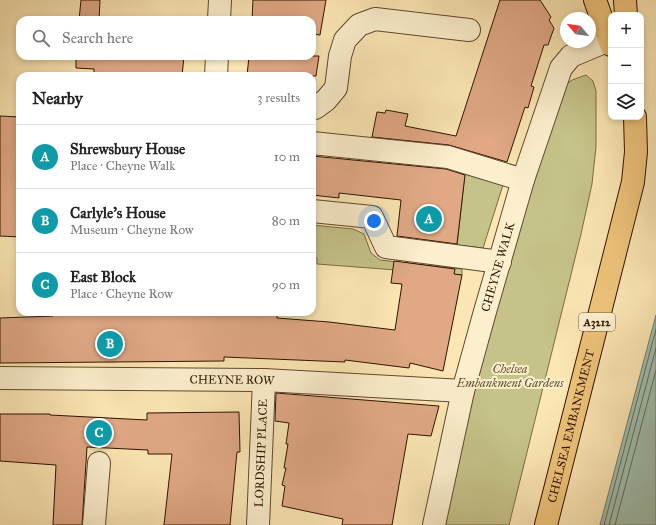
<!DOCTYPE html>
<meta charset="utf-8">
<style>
:root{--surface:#fff;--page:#f6f6f6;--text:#222;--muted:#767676;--line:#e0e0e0;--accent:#8f2418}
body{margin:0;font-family:"IM FELL Great Primer",serif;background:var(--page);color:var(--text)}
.controls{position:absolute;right:12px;top:12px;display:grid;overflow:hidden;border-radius:8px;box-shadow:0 2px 6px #0003}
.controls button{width:36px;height:36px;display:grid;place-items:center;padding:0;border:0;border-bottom:1px solid var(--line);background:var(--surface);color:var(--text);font:20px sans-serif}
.compass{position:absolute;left:560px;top:12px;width:36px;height:36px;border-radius:50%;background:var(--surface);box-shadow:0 2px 6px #0003;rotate:299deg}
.you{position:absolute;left:374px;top:221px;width:14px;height:14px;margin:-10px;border:3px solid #fff;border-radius:50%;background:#1a73e8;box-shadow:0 0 0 6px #1a73e833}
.badge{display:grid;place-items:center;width:26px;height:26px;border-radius:50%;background:var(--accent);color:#fff;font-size:13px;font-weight:700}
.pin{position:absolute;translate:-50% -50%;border:2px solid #fff;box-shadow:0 1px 4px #0006}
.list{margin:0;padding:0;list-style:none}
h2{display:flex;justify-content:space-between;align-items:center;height:52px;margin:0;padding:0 16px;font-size:17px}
h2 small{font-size:13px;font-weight:400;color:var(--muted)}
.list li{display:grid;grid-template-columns:26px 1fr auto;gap:12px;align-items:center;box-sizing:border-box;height:64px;padding:0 16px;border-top:1px solid var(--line)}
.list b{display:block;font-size:15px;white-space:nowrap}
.list p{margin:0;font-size:13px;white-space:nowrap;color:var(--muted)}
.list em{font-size:13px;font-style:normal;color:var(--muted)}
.icon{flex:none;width:22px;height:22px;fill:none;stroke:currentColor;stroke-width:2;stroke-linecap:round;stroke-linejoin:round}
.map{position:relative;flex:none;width:656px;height:525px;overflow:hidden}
.search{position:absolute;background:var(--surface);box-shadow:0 2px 6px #0003;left:16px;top:16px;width:300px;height:44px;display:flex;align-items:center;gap:10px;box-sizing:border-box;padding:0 14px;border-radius:12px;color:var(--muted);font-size:15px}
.panel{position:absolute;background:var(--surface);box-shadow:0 2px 6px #0003;left:16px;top:72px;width:300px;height:244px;border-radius:12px}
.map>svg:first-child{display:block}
.green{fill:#c5c389;stroke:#7a6b44}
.water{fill:#9fbfaf;stroke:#727a69}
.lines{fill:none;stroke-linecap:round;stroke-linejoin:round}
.shore{stroke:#676958;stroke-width:1}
.building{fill:#e0a885;stroke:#2f1300}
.minor-casing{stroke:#62482d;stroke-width:24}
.highway-casing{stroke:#2f1300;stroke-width:24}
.minor{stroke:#fcefce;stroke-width:22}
.highway{stroke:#eec37a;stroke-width:22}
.labels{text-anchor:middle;stroke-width:4;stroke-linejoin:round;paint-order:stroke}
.shield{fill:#fcefce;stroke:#6c553e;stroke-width:1}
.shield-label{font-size:11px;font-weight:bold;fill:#2f1300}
.street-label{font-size:12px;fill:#2f1300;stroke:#fcefce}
.park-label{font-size:12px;font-style:italic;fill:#645130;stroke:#fcefce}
</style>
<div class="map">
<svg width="656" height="525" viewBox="0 0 656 525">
<rect width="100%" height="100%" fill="#fbe6b4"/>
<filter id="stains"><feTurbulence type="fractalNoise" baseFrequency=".005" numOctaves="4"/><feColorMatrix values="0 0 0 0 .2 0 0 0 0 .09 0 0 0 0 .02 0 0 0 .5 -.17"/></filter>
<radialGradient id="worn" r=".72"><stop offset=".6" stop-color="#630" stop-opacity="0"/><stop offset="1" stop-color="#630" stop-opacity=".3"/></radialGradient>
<path class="green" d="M586 75 593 81 596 91V147L592 184 581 234 509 525H443L476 369 548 133 565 85 572 80Z
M465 173 503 185 483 248 457 245Z
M312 225 353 229 364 234 371 253 380 260 462 269V275L317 264V258L312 257Z"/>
<path class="water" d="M656 315V525H600Z"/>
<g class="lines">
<path class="shore" d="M604 525 656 329
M609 525 656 348
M615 525 656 370"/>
</g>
<path class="building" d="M81 0H100L99 20H79Z
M253 0H326L320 35 312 34V20H252Z
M500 0H540L551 17 549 20 554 28 548 45H544L531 86 534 87 528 108 525 107 507 162 449 145 372 137 377 112 385 113 386 110 408 114 405 126 456 136Z
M76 56H184L182 76H122L94 74V69L76 68Z
M249 56H319L316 76H247Z
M0 116 20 117V237L0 236Z
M312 156 446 169 465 175 457 244 397 236 401 200 339 193V198L312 195Z
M394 261 455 269 454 274 462 275 443 371 410 363 409 368 345 360V362L224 357V361L0 363V318L53 316V312H166V314H208V312H277V318L329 322 395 330 402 284 391 283Z
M276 393 439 406 431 436 408 434 392 525H342L343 519 282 506 285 486 282 485 286 468H284L288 444H286L289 423 275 421Z
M239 412 240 452H237L230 525H164L172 454H148V450L87 447 82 525H53L56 465 0 461V414H50V415L147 420V413Z"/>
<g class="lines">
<g class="minor-casing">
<g id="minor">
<path d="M219 20 220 0"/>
<path d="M216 76 217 56"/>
<path d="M312 108H315L326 100 336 88 340 56 345 40 359 25 375 19 469 30"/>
<path d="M312 143 448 157 523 180"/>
<path d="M312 211 372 217 386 247 500 262"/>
<path id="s1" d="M0 378 264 380 463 391"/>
<path d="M94 525 99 463"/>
<path id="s2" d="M258 525 264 380"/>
<path id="s3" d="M434 525 463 391 484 315 523 180 561 68 571 56 609 40"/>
</g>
</g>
<g class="highway-casing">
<g id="highway">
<path d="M595 0 611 45"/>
<path d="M625 0 626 15"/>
<path id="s4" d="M546 525 633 182 636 152 635 117"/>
</g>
</g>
<use href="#minor" class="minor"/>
<use href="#highway" class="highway"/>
</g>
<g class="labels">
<rect class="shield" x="579" y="313" width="36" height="18" rx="3"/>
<g class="shield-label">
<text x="597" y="326">A3212</text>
</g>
<g class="street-label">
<text dy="4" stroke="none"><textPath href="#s3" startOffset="266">CHEYNE WALK</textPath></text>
<text dy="4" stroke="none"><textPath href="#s1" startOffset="232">CHEYNE ROW</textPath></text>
<text dy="4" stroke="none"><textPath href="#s4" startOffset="102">CHELSEA EMBANKMENT</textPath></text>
<text dy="4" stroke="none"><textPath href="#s2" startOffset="72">LORDSHIP PLACE</textPath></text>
</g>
<g class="park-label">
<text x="510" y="373">Chelsea<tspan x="510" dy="14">Embankment Gardens</tspan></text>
</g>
</g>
<rect width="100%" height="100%" filter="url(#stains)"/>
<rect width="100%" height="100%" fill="url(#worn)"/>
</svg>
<div class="controls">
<button>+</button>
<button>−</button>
<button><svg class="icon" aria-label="layers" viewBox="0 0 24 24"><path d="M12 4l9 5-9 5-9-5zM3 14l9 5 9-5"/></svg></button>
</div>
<svg class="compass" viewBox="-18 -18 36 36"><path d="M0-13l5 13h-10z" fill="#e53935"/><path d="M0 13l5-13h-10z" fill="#767676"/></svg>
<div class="you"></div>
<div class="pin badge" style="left:429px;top:219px;background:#0f9aa8">A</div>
<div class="pin badge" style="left:110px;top:344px;background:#0f9aa8">B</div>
<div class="pin badge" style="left:99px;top:433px;background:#0f9aa8">C</div>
<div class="search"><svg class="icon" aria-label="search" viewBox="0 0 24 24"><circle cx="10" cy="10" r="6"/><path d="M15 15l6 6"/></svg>Search here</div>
<section class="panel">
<h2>Nearby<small>3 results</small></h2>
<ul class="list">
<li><span class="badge" style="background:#0f9aa8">A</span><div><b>Shrewsbury House</b><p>Place · Cheyne Walk</p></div><em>10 m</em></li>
<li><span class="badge" style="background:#0f9aa8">B</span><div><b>Carlyle's House</b><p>Museum · Cheyne Row</p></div><em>80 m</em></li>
<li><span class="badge" style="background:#0f9aa8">C</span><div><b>East Block</b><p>Place · Cheyne Row</p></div><em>90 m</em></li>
</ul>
</section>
</div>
